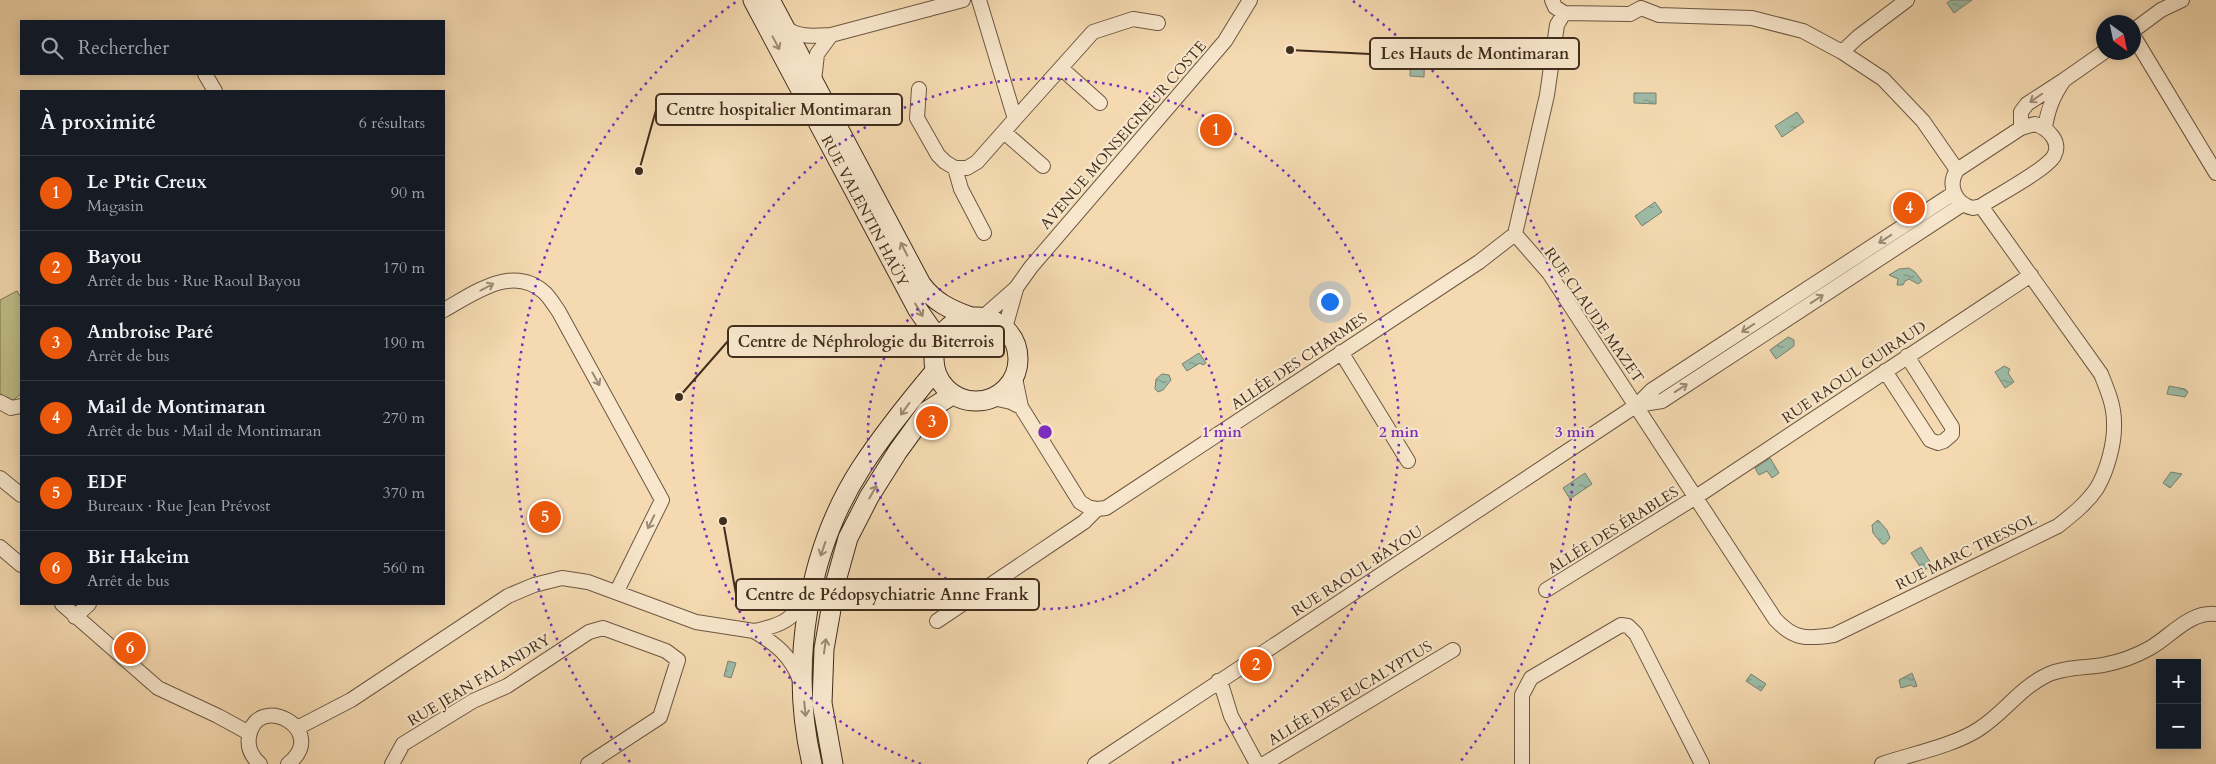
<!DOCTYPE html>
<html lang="fr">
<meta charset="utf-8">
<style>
:root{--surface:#171b24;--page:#20242c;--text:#f1f3f6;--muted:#9ea1a6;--line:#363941;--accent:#ea580c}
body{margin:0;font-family:Cardo,serif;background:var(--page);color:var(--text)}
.controls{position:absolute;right:15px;bottom:15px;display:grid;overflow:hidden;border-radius:0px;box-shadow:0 2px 12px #0003}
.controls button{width:45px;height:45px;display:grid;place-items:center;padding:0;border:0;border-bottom:1px solid var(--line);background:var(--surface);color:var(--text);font:25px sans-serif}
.compass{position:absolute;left:2096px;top:15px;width:45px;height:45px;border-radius:50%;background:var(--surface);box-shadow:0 2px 12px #0003;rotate:147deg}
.you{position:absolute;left:1329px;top:301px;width:18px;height:18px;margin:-12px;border:4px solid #fff;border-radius:50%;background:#1a73e8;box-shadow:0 0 0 8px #1a73e833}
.badge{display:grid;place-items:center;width:32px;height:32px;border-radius:50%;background:var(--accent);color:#fff;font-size:16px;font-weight:700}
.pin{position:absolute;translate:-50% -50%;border:2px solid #fff;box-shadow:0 1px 5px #0006}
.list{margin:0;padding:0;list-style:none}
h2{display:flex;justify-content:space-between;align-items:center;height:65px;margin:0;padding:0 20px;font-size:21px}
h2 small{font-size:16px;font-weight:400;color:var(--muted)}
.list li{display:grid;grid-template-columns:32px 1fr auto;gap:15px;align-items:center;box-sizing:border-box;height:75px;padding:0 20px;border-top:1px solid var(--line)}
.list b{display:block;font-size:19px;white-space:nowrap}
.list p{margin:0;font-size:16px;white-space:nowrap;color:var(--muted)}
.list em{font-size:16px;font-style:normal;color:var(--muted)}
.icon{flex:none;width:28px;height:28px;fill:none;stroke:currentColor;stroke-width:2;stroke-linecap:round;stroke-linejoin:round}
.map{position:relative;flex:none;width:2216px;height:764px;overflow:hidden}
.search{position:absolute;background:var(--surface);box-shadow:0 2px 12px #0003;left:20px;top:20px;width:425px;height:55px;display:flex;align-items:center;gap:12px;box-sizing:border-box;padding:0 18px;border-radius:0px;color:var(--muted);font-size:19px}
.panel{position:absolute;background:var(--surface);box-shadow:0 2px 12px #0003;left:20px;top:90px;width:425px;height:515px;border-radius:0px}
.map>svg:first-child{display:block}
.park{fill:#c0be89;stroke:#807653}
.water{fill:url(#water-ripples);stroke:#788270}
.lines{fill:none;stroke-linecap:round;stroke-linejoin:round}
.street-casing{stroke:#6d5842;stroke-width:16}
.secondary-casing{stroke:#402d1d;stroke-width:21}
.street{stroke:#f8e7cc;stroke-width:14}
.secondary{stroke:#f8e7cc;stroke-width:19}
.oneway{stroke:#9c8a74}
.ring{fill:none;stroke:#7b2cbf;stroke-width:2.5;stroke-dasharray:2.5 5}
.labels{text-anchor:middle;stroke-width:4.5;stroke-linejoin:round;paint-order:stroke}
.street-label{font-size:15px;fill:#402d1d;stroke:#f8e7cc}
.centre{fill:#7b2cbf;stroke:#f8e7cc;stroke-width:2.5}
.ring-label{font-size:15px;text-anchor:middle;font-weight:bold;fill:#7b2cbf;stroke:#f8e7cc;stroke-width:4.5;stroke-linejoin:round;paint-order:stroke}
.leader{fill:none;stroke:#402d1d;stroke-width:2}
.callout-dot{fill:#402d1d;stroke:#f8e7cc;stroke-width:2}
.callout{fill:#f8e7cc;stroke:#402d1d;stroke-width:2}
.callout-label{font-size:16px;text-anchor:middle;font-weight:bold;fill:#402d1d}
</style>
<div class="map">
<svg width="2216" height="764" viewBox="0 0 2216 764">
<defs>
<pattern id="water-ripples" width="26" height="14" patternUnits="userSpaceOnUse" patternTransform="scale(1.25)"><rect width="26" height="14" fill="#9dbba7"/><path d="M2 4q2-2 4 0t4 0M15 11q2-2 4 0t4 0" fill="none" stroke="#819887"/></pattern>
</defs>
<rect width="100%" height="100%" fill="#f5dab1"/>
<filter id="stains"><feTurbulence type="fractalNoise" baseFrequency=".004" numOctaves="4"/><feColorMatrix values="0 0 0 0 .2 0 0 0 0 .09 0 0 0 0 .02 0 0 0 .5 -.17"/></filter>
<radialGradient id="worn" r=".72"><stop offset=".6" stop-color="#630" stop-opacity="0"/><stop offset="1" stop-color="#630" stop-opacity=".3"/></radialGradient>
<path class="park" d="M17 291 21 298V394L13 400 0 394V300Z"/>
<path class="water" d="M1951 0H1972L1954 13 1947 3Z
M1411 47H1425L1424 77 1410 76Z
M1634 93H1656V104L1634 103Z
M1797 112 1804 122 1782 137 1775 126Z
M1655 202 1662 212 1642 226 1635 216Z
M1909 268 1915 272 1922 281 1918 284 1909 279 1905 281 1903 285H1897L1898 279 1889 275 1899 269Z
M1788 337 1794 340V346L1776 359 1770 350Z
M1199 353 1206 363 1203 365 1200 363 1187 371 1182 364Z
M2004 366 2010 369 2008 373 2014 382 2005 388 1995 372Z
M1162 374 1169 375 1171 380 1163 390 1158 392 1155 389 1156 379Z
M2169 386 2185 389 2188 392 2185 397 2167 394Z
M1770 458 1779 473 1772 478 1767 471 1759 475 1755 468Z
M2171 472 2182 474 2170 488 2163 483Z
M1585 473 1592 484 1570 499 1563 488Z
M1878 520 1887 530 1890 538 1885 544H1882L1873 533 1872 525Z
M1921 547 1932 565 1923 571 1911 553Z
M728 661 736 663 731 678 724 676Z
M1912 673 1917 686 1914 687 1911 685 1901 688 1899 680Z
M1751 674 1766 684 1761 691 1746 681Z"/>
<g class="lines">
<g class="street-casing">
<path id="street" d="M1552 0 1555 7 1564 13 1630 14 1641 8
M1641 8 1659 15 1752 18 1803 31 1842 52 1883 79 1923 121 1957 170
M1564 13 1557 25 1547 95 1515 234 1549 273 1775 619C1794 640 1807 639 1834 635L2058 526C2072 515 2087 503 2097 488 2107 471 2115 443 2114 422 2114 405 2107 389 2101 374L1981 206
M784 27C799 38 813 36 831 35L817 54 814 81
M2134 30 2161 10 2182 0
M831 35 963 0
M2134 37 2216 173
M1842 52 1858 37 1907 0
M1061 68 1100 103
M205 74 215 91
M2064 80 2104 52
M919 89 917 118 938 155 945 162 955 168H967L977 162 1015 119 979 0
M1015 119 1093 32 1133 19 1158 23
M2035 124C2047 128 2062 141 2054 156 2046 170 1996 196 1981 206L1973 208C1955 204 1947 185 1957 170L2021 128Z
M2021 128V112L2027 104 2064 80C2053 96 2048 109 2045 127
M1004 132 1043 166
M955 168 961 189 984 233
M444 310C473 294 513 263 545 293 550 298 555 306 559 312L662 500 617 591
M983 317 1016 288 1031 267 1225 41 1250 0
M1005 328 1016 289
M1341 352 1408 461
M1885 371 1930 440 1938 443 1944 441 1952 434V427L1907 356
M1015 378 1021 407 1080 502 1088 507 1097 509
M993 398 1011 402 1021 407
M0 402 11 408 21 406
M1637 405 1662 401 1963 204
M0 478 21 495
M0 547 21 565
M1546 590 1696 497 2031 275
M62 604 158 688 218 716 249 733
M75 617 89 604
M937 621 1084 522 1097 509 1106 508 1479 262 1515 234
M800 680C791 656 776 644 754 631 783 625 792 620 809 595
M1218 681 1222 687 1231 716 1257 764
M297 728 351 700 508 596 534 585 562 578 588 582 696 622 754 631
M260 764C252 757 247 749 249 737 256 690 331 730 288 764
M392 764 403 744 473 701 507 686 589 632 603 628 666 651 678 660 660 717 588 764
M1095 764 1637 405 1652 390 1954 193
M1264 764 1453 650
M1522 764V695L1531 678 1621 625 1628 626 1636 634 1702 764
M1882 764C1911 754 1953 746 1979 729 2004 713 2020 688 2047 675 2064 667 2085 668 2103 665 2119 662 2136 656 2150 648 2171 636 2190 611 2216 614"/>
</g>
<g class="secondary-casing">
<path id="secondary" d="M753 0 918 310 939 340
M770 0 921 284C934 302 951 310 971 317
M934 359a42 42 0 1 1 84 0a42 42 0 1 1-84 0Z
M812 764C789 666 807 552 861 468 883 434 909 402 935 371
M833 764 822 703 824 649 836 581 848 538 869 497 898 451 927 411 952 395"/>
</g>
<use href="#street" class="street"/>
<use href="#secondary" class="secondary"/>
</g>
<defs><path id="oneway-shaft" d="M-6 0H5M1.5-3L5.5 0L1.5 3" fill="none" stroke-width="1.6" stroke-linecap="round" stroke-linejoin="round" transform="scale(1.25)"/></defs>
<g class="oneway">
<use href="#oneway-shaft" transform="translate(776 43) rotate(62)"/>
<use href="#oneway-shaft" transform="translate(2036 98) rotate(145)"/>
<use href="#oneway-shaft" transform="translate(1885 239) rotate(147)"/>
<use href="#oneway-shaft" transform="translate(904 249) rotate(-117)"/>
<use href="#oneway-shaft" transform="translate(487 287) rotate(-28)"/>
<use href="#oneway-shaft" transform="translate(1817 299) rotate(-33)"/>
<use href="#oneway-shaft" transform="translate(919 310) rotate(59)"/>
<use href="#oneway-shaft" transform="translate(1748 328) rotate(147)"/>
<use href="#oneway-shaft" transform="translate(596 379) rotate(61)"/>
<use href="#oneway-shaft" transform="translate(1681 388) rotate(-33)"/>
<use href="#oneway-shaft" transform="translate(905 409) rotate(126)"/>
<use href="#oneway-shaft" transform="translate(873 492) rotate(-60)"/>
<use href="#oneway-shaft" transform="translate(651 522) rotate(116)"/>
<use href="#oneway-shaft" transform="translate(823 549) rotate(109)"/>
<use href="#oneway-shaft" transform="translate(825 646) rotate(-82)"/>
<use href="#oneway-shaft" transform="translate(805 709) rotate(84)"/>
</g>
<g class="ring">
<circle cx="1045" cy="432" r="177"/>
<path d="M921 764A354 354 0 1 1 1169 764"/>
<path d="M630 762A530 530 0 0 1 737 1M1353 1A530 530 0 0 1 1460 762"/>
</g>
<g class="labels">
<g class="street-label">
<text transform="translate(1123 135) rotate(-49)" y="5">AVENUE MONSEIGNEUR COSTE</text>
<text transform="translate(865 211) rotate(62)" y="5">RUE VALENTIN HAÜY</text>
<text transform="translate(1594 315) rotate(55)" y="5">RUE CLAUDE MAZET</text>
<text transform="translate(1299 361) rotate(-34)" y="5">ALLÉE DES CHARMES</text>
<text transform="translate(1854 372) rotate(-34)" y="5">RUE RAOUL GUIRAUD</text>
<text transform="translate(1613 530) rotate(-32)" y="5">ALLÉE DES ÉRABLES</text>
<text transform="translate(1966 552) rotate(-26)" y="5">RUE MARC TRESSOL</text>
<text transform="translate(1357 571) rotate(-33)" y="5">RUE RAOUL BAYOU</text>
<text transform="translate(479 680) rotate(-31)" y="5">RUE JEAN FALANDRY</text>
<text transform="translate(1350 693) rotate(-31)" y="5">ALLÉE DES EUCALYPTUS</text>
</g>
</g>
<circle cx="1045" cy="432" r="8" class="centre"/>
<g class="ring-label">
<text x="1222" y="437">1 min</text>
<text x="1399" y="437">2 min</text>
<text x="1575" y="437">3 min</text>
</g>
<path class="leader" d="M1290 50L1370 54M639 171L656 110M679 397L728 341M723 521L736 594"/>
<g class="callout-dot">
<circle cx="1290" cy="50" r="5"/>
<circle cx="639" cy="171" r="5"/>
<circle cx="679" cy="397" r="5"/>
<circle cx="723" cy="521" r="5"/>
</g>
<g class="callout">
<rect x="1370" y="38" width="209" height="31" rx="5"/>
<rect x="656" y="94" width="246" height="31" rx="5"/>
<rect x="728" y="326" width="276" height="31" rx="5"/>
<rect x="736" y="579" width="303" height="31" rx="5"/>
</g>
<g class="callout-label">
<text x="1475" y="59">Les Hauts de Montimaran</text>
<text x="779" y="115">Centre hospitalier Montimaran</text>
<text x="866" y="347">Centre de Néphrologie du Biterrois</text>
<text x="887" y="600">Centre de Pédopsychiatrie Anne Frank</text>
</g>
<rect width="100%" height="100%" filter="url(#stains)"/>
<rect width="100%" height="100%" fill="url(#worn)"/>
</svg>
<div class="controls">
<button>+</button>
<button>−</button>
</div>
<svg class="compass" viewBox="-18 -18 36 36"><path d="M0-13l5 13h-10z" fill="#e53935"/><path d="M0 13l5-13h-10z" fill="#9ea1a6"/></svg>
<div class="you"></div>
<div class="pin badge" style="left:1216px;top:130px">1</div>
<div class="pin badge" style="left:1256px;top:665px">2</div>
<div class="pin badge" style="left:932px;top:422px">3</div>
<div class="pin badge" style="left:1909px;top:208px">4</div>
<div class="pin badge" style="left:545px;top:517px">5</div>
<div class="pin badge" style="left:130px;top:648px">6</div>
<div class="search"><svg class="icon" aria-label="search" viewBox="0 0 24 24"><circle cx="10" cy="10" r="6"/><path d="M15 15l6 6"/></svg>Rechercher</div>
<section class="panel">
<h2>À proximité<small>6 résultats</small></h2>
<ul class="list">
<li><span class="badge">1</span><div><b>Le P'tit Creux</b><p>Magasin</p></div><em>90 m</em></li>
<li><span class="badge">2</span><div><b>Bayou</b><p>Arrêt de bus · Rue Raoul Bayou</p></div><em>170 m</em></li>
<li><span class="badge">3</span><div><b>Ambroise Paré</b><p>Arrêt de bus</p></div><em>190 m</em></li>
<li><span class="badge">4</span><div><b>Mail de Montimaran</b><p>Arrêt de bus · Mail de Montimaran</p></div><em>270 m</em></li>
<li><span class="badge">5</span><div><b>EDF</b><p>Bureaux · Rue Jean Prévost</p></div><em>370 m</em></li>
<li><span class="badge">6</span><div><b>Bir Hakeim</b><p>Arrêt de bus</p></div><em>560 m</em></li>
</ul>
</section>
</div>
